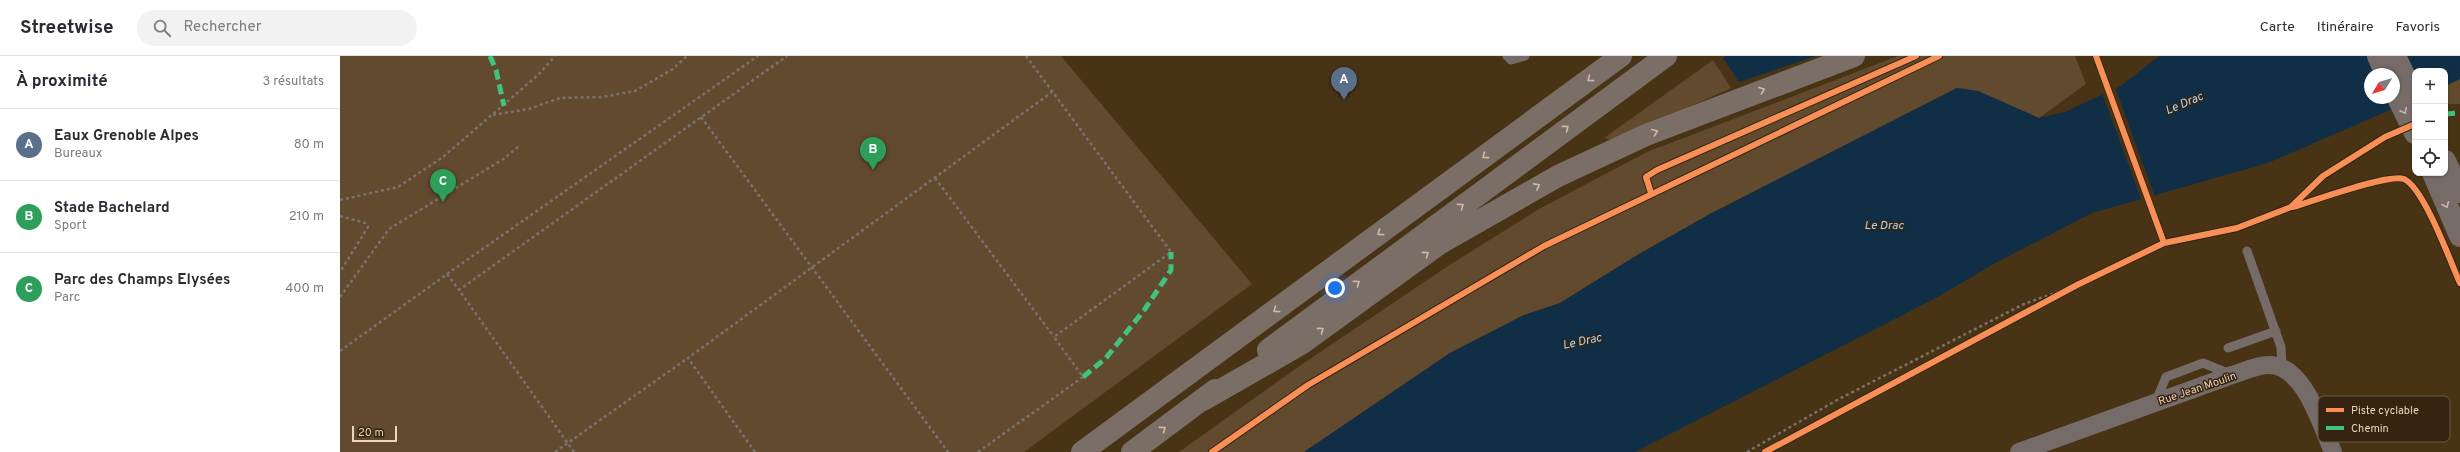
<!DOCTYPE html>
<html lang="fr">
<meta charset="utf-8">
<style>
:root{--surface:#fff;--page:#f2f2f3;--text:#2b2b33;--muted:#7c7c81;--line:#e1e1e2;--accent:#db2777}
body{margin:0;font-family:Overpass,sans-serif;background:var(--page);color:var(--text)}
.controls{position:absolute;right:12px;top:12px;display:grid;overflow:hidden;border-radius:8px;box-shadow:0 1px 3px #0004}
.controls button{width:36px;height:36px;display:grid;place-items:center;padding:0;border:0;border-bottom:1px solid var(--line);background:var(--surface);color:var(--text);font:20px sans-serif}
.compass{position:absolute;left:2024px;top:12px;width:36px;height:36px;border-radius:50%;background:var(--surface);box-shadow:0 1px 3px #0004;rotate:232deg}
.scale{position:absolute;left:12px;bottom:10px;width:45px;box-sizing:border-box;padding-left:4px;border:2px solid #ecd5bd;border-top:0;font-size:11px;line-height:14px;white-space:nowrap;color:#ecd5bd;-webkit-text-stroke:3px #352410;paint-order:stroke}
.you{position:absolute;left:995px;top:232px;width:14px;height:14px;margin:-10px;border:3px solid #fff;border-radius:50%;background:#1a73e8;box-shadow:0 0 0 6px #1a73e833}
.badge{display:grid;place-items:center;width:26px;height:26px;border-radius:50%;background:var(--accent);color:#fff;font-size:13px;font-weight:700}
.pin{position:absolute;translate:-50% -33px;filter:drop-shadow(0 1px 2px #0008)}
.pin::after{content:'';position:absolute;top:21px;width:14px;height:12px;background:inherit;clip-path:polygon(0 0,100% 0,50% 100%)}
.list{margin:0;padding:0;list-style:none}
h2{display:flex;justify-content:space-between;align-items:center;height:52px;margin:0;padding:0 16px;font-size:17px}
h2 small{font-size:13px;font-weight:400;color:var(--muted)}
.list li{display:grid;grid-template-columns:26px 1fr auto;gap:12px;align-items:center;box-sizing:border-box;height:72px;padding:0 16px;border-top:1px solid var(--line)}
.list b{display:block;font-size:15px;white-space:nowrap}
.list p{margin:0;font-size:13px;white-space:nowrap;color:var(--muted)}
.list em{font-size:13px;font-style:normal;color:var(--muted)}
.icon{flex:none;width:22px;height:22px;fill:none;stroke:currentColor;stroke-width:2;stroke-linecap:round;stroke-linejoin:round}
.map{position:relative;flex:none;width:2120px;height:396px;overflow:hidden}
header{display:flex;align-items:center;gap:24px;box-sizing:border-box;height:56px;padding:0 20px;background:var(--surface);border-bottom:1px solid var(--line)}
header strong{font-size:19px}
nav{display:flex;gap:22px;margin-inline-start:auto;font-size:14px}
.search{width:280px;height:36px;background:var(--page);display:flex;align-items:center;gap:10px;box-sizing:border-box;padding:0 14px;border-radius:22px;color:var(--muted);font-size:15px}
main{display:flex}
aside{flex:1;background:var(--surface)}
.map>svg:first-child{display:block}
.green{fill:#624a2f}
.water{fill:#102e46;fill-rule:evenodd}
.pier{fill:#483315}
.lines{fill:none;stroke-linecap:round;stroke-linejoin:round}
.path{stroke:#7b726d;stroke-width:2.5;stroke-dasharray:3 3;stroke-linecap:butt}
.lane{stroke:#756b69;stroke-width:9}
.street{stroke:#756b69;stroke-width:18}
.secondary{stroke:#776b67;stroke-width:22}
.highway{stroke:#7b6e67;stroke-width:22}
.quiet{stroke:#40c37c;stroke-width:5;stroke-dasharray:10 5;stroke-linecap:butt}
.cycleway-casing{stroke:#352410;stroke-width:8}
.cycleway{stroke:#f78f57;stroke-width:6}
.oneway{stroke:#d0bba8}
.oneway2{stroke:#c9b5a3}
.labels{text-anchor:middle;stroke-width:3;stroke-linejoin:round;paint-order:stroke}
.street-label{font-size:11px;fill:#ecd5bd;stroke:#352410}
.water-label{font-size:12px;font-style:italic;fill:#afd7fd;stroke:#352410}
.key{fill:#352410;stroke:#6c5944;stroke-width:1}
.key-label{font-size:11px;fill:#ecd5bd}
</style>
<header>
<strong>Streetwise</strong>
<div class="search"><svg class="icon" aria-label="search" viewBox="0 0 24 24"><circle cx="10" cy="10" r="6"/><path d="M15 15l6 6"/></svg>Rechercher</div>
<nav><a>Carte</a><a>Itinéraire</a><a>Favoris</a></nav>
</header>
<main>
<aside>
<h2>À proximité<small>3 résultats</small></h2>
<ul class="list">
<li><span class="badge" style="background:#5c6f8a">A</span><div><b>Eaux Grenoble Alpes</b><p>Bureaux</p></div><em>80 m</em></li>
<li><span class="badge" style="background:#2e9e5b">B</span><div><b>Stade Bachelard</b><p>Sport</p></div><em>210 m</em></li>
<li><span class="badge" style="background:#2e9e5b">C</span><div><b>Parc des Champs Elysées</b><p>Parc</p></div><em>400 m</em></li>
</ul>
</aside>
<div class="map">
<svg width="2120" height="396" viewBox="0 0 2120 396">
<rect width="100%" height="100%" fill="#483315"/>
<path class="green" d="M0 0H721L912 228 684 396H0Z
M1558 0H1735L1746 28 1699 62 1638 35 1617 32 1370 158 1299 198 1220 247 1184 259 1110 297 964 396H839L958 311 1108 210 1199 153 1307 96Z
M1373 4 1391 32 1274 85 1264 82Z
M2120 23V48H2105V30Z"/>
<path class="water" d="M1386 0H1476L1399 26 1383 2Z
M1819 0H2120V23L2105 30V15H2075V43L1928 107 1752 157 1657 206 1596 242 1295 396H964L1110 297 1184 259 1220 247 1299 198 1370 158 1617 32 1638 35 1699 62 1725 56 1781 30ZM2030 18H2054V42H2030Z"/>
<path class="pier" d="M1775 31 1815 141 1802 145 1762 37Z"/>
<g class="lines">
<path class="path" d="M153 59 189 53 220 42 262 41 295 35 333 13 347 0
M361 61 608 396
M595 122 714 281
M0 144 58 131 103 101 198 19 215 0
M0 160 25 167 28 171 0 216
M107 218 418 0
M0 241 49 173 165 102 179 90
M0 295 107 218 119 234
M215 396 348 302
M234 396 119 234 447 0
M415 396 348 302 712 36
M638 396 743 321 714 281 831 196 686 0
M1407 396 1497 344 1684 248 1737 229"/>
<path class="lane" d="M1167 0 1171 4 1185 0
M1907 195 1941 291 1942 312
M1888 292 1936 275
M1816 345 1826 321 1863 307 1890 318"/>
<path class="street" d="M1679 396 1892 319C1903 316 1916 309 1928 309 1964 308 1981 369 1993 396"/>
<path class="secondary" d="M2038 0 2046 18
M2055 0 2075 42
M2054 34 2075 77
M2105 105 2120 136
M2093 117 2120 180"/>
<path class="highway" d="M928 294 1326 0
M863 344 961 288 1099 188 1218 120 1306 79 1514 0
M742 396 1281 0
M792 396 875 334"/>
<path class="quiet" d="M150 0 156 14 164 50
M2105 58 2120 57
M743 321 766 302 805 253 831 214V196"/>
<g class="cycleway-casing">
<path id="cycleway" d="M1756 0 1824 187
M1311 137 1306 121 1317 114 1576 0
M1953 151C1973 145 2049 117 2064 123 2084 132 2110 205 2120 227
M872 396 968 329 1204 190 1599 0
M1425 396 1737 229 1824 187 1897 172 1951 151 1983 120 2045 81 2075 68"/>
</g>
<use href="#cycleway" class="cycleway"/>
</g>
<defs><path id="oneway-chevron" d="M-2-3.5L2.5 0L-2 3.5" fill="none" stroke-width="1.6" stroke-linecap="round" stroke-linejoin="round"/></defs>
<g class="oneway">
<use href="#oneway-chevron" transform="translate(1250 23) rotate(144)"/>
<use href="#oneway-chevron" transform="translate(1422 34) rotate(-20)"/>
<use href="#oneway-chevron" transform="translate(1226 72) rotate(-36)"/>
<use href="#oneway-chevron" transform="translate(1315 76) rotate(-21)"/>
<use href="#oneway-chevron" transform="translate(1145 100) rotate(144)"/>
<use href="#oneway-chevron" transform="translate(1197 130) rotate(-28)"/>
<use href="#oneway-chevron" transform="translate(1121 150) rotate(-36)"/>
<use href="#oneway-chevron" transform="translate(1040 177) rotate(144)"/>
<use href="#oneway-chevron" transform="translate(1086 198) rotate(-36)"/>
<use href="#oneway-chevron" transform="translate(1017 227) rotate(-36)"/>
<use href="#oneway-chevron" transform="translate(936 254) rotate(144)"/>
<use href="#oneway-chevron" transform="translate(981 274) rotate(-36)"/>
<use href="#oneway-chevron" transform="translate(823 373) rotate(-36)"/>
</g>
<g class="oneway2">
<use href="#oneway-chevron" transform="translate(2064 55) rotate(64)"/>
<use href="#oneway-chevron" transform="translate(2106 149) rotate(67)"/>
</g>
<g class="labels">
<g class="street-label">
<text transform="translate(1857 332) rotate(-19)" y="4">Rue Jean Moulin</text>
</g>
<g class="water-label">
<text transform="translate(1844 47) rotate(-23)" y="4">Le Drac</text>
<text x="1544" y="173">Le Drac</text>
<text transform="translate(1242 285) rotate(-12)" y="4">Le Drac</text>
</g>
</g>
<rect x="1978" y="340" width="132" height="46" rx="6" class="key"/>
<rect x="1986" y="352" width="18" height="4" fill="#f78f57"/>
<rect x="1986" y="370" width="18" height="4" fill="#40c37c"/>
<g class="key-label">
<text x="2011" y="358">Piste cyclable</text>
<text x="2011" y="376">Chemin</text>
</g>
</svg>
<div class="controls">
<button>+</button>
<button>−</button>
<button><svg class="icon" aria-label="locate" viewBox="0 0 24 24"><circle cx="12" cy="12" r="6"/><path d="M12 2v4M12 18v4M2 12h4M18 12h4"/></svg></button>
</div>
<svg class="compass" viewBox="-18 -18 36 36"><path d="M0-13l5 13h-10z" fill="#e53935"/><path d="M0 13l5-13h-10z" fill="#7c7c81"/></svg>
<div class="scale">20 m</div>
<div class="you"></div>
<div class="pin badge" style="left:1004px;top:44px;background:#5c6f8a">A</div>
<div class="pin badge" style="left:533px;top:114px;background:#2e9e5b">B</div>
<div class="pin badge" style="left:103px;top:146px;background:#2e9e5b">C</div>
</div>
</main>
